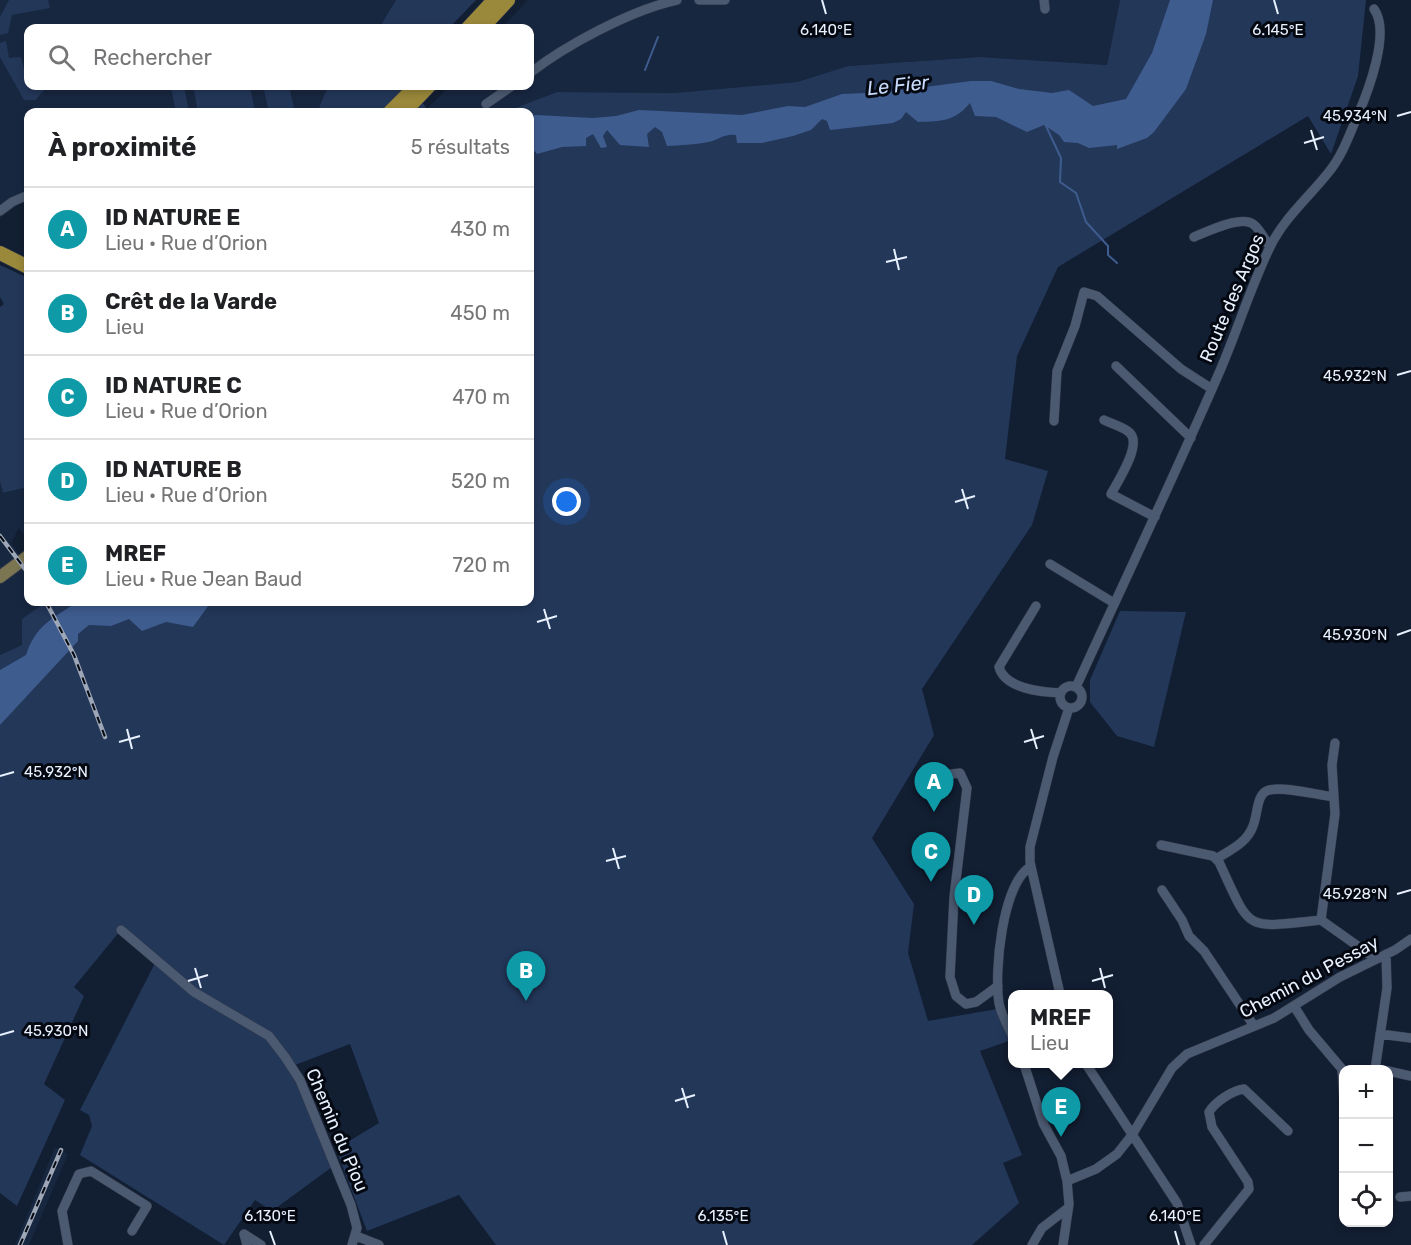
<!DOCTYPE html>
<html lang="fr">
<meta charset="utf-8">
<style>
:root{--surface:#fff;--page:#f2f2f2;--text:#202124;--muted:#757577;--line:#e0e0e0;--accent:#0b8043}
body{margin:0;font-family:Rubik,sans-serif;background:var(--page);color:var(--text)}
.controls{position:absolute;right:18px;bottom:18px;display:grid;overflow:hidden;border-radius:12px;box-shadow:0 3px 9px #0003}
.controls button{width:54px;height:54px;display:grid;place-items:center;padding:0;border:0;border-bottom:2px solid var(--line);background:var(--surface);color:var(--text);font:30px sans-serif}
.you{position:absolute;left:567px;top:502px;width:21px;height:21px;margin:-15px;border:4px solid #fff;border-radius:50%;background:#1a73e8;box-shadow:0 0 0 9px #1a73e833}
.badge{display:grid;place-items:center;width:39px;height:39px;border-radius:50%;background:var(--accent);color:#fff;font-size:20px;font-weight:700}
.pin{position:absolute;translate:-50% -50px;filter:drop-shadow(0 2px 3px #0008)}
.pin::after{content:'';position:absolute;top:32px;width:21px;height:18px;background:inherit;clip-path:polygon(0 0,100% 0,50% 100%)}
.popup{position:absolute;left:1008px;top:990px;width:105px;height:78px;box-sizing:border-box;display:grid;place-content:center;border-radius:12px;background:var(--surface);filter:drop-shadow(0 2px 4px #0005);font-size:20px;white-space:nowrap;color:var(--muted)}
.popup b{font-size:22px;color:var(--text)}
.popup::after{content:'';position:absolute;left:50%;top:100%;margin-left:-12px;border:12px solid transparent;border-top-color:var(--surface)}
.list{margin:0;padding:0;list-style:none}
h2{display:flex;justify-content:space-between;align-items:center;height:78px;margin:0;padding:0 24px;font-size:26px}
h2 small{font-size:20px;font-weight:400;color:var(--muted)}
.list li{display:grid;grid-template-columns:39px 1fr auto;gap:18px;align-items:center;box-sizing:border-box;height:84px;padding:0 24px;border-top:2px solid var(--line)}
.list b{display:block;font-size:22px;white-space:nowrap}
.list p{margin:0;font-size:20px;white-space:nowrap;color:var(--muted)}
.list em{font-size:20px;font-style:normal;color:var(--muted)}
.icon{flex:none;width:33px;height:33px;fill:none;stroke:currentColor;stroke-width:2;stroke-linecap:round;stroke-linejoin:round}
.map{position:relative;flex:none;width:1411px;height:1245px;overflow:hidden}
.search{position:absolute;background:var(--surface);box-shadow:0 3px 9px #0003;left:24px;top:24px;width:510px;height:66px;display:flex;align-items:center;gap:15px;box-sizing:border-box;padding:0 21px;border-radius:12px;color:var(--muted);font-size:22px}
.panel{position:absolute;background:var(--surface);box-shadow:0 3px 9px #0003;left:24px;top:108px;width:510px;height:498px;border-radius:12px}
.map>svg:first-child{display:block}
.built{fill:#182740}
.green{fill:#233759}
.water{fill:#3f5c8f}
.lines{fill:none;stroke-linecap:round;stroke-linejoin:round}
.stream{stroke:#3f5c8f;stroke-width:2}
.minor-casing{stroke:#343a4c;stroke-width:10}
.major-casing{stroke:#343a4c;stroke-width:14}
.highway-casing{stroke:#343a4c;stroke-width:15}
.minor{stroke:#4c5a71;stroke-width:9}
.major{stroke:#7b7651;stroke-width:12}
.highway{stroke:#9b893b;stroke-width:14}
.rail-casing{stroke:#9da7b7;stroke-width:4.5}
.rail{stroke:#040811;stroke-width:2;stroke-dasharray:7;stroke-linecap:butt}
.ticks{fill:none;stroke:#e8f1ff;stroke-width:2}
.labels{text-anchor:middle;stroke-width:6;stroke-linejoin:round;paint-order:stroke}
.street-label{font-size:18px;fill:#e8f1ff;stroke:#040811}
.water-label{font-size:20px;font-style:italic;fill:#c8dbfa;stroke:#040811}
.ticks-label{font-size:15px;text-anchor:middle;fill:#e8f1ff;stroke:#040811;stroke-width:6;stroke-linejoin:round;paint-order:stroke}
</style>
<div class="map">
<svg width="1411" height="1245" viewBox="0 0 1411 1245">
<rect width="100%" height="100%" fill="#121e32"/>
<path class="built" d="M0 0H396L379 28H28V86H328L318 110 311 112H28V198L0 218Z
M528 0H1120L1107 65 980 57 848 66 797 82 674 93 557 92 505 112H429L426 110 449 86H530V28H501Z
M0 481 3 493 28 487V540L19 528 11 543 28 566V602H42L43 604 22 645 0 655Z
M55 1147 68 1154 29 1245H15Z"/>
<path class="green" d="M9 0H48L50 8 12 15 8 33 0 35V17Z
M396 0H476L449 28H379Z
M1120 0H1366L1358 76 1331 154 1308 116 1058 267 1017 356 1005 459 1048 471 1032 525 922 689 934 735 872 838 914 904 908 953 928 1021 997 1009 1009 1041 980 1051 1022 1155 1003 1163 1019 1203 972 1245H496L459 1195 367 1231 336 1149 379 1123 350 1044 295 1065 332 1167 272 1211 255 1200 224 1245 80 1155 92 1126 89 1115 80 1110 155 963 120 931 74 987 84 996 44 1084 65 1100 17 1206 0 1193V655L22 645V619L43 604 42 602H530V112H505L557 92 674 93 797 82 848 66 980 57 1107 65Z
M6 41 9 58 21 57 28 86H43L44 90 36 100H24L0 57V43Z
M175 86H184L189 112H176L171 88Z
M193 86H250L255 112H198Z
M263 86H289L295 112H269Z
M328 86H411L429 112H311L318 110Z
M0 265 28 278V487L3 493 0 481V307L4 304 0 297Z
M1120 611 1186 612 1154 747 1117 736 1090 702V680Z"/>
<path class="water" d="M1170 0H1213L1206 34 1186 89 1154 132 1147 138 1117 149V145L1089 148 1078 143 1064 142 1059 135 1044 125 1027 132 996 117 975 116 970 103C954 122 942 121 918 122L906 112 901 119 893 123 830 130 827 121 822 119 811 130 793 136 762 143H737L736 135C724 133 719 140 708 142 694 145 681 145 667 146L662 132 655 127 647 134 649 147 620 145 607 130 603 136 607 147 601 148 593 134 586 138V146L562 147 537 154 530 146V116L536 115 593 118 616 116 639 110 742 115 788 106 805 107 842 94 887 92 971 81H991L1019 89 1052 93 1069 90 1093 106 1126 99 1152 53Z
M77 602H211L193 627 166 622 142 631 129 619 111 626 89 625 78 634V641L0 725V670L26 655C36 625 52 619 77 602Z"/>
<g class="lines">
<path class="stream" d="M645 70 658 37
M1045 124 1061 158 1060 182 1076 193 1086 222 1108 246V255L1117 263"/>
<g class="minor-casing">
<path id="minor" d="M699 0H725
M1044 0 1045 9
M530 73C566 45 631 10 677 0
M486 104 512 86
M0 211 12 202 28 195
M1194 237C1206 232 1241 215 1253 224 1260 229 1265 240 1270 247
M1116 366 1191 438
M1104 420C1112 424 1124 427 1130 433 1142 445 1118 481 1111 494L1155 517
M1054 421 1057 371 1075 326 1084 292 1097 296 1181 369 1212 389
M1050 564 1114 603
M1036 606 999 667C1005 689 1041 692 1061 693
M1060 697a11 11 0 1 1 22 0a11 11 0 1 1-22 0Z
M1076 687C1124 582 1173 479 1219 373 1237 332 1250 288 1270 247 1284 218 1308 198 1328 173 1342 156 1349 136 1357 117 1368 92 1391 32 1374 9
M936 776 960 773 967 788 954 897 950 977 956 996 966 1004 976 1002 998 986
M1161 845 1213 856 1219 862C1252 933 1243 928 1321 920L1376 959
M1216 859C1230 850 1247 843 1253 826 1258 815 1256 793 1269 790 1285 786 1317 795 1334 797
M1162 890 1182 920 1189 936 1204 951 1254 1026
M1321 920 1335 814 1332 765 1335 743
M121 930 194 992 269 1036 285 1057 300 1080 351 1205 357 1228 352 1245
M1060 994 1030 862V847L1053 757 1069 708
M1294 1006 1309 1030 1342 1069 1344 1102
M1380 1034 1411 1038
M1013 1038C1009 1027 1001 1015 999 1003 994 972 1002 885 1030 867
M1024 1064 1043 1123 1061 1156 1067 1181 1069 1204 1063 1245
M1086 1064 1177 1203 1191 1245
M1375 1070 1387 988 1386 954
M1388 1071 1411 1076
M1067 1181 1096 1169 1117 1154 1132 1135 1172 1068 1187 1054 1274 1018 1340 977 1395 950 1411 939
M1400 1197 1411 1196
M356 1236 379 1245
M68 1245 62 1211 79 1174 91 1171 147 1206 132 1231
M247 1245 244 1234 261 1245
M1032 1245 1042 1228 1068 1208
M1204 1245 1249 1189 1248 1182 1212 1127 1209 1112C1215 1102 1233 1090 1244 1089L1288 1131"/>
</g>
<g class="major-casing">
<path id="major" d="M0 577 28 556"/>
</g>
<g class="highway-casing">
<path id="highway" d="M468 28 494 0
M482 28 508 0
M390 112 416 86
M404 112 429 86
M0 253 28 267"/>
</g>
<use href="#minor" class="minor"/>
<use href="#major" class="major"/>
<use href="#highway" class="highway"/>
<g class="rail-casing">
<path id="rail" d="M0 536 28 573
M46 602 74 655 105 737
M20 1245 61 1150"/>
</g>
<use href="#rail" class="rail"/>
</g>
<path class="ticks" d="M822 0 826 14M1274 0 1278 14M1397 116 1411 112M1311 130 1317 150M1304 143 1324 137M894 249 899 270M886 262 907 257M1397 375 1411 371M962 489 968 509M955 502 975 496M544 609 550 629M537 622 557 616M1397 635 1411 630M127 729 132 749M1031 729 1037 749M119 742 140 736M1024 742 1044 736M0 776 14 772M613 848 619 869M606 861 626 856M1397 894 1411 890M195 968 201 988M1100 968 1105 988M188 981 208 975M1092 981 1113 975M0 1035 14 1031M682 1088 688 1108M675 1101 695 1095M270 1231 275 1245M723 1231 727 1245M1175 1231 1179 1245"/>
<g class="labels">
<g class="street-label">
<text transform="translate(1232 298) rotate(-67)" y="6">Route des Argos</text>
<text transform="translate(1309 977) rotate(-28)" y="6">Chemin du Pessay</text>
<text transform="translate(337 1130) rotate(67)" y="6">Chemin du Piou</text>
</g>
<g class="water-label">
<text transform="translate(898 85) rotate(-6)" y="7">Le Fier</text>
</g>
</g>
<g class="ticks-label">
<text x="826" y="35">6.140°E</text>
<text x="1278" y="35">6.145°E</text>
<text x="1355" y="121">45.934°N</text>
<text x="1355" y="381">45.932°N</text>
<text x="1355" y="640">45.930°N</text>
<text x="56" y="777">45.932°N</text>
<text x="1355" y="899">45.928°N</text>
<text x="56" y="1036">45.930°N</text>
<text x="270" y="1221">6.130°E</text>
<text x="723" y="1221">6.135°E</text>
<text x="1175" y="1221">6.140°E</text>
</g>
</svg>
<div class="controls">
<button>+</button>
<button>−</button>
<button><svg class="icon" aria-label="locate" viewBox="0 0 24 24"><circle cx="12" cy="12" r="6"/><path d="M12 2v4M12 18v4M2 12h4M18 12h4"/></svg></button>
</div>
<div class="you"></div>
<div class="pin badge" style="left:934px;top:812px;background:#0f9aa8">A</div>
<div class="pin badge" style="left:526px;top:1001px;background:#0f9aa8">B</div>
<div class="pin badge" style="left:931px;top:882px;background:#0f9aa8">C</div>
<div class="pin badge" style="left:974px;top:925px;background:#0f9aa8">D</div>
<div class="pin badge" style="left:1061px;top:1137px;background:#0f9aa8">E</div>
<div class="popup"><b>MREF</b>Lieu</div>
<div class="search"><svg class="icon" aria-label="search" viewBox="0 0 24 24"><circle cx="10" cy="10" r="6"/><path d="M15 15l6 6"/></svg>Rechercher</div>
<section class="panel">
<h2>À proximité<small>5 résultats</small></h2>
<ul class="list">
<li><span class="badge" style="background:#0f9aa8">A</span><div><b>ID NATURE E</b><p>Lieu · Rue d’Orion</p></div><em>430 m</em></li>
<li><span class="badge" style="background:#0f9aa8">B</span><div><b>Crêt de la Varde</b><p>Lieu</p></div><em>450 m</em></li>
<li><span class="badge" style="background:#0f9aa8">C</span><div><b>ID NATURE C</b><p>Lieu · Rue d’Orion</p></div><em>470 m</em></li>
<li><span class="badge" style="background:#0f9aa8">D</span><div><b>ID NATURE B</b><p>Lieu · Rue d’Orion</p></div><em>520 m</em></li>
<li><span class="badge" style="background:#0f9aa8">E</span><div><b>MREF</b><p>Lieu · Rue Jean Baud</p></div><em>720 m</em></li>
</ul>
</section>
</div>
